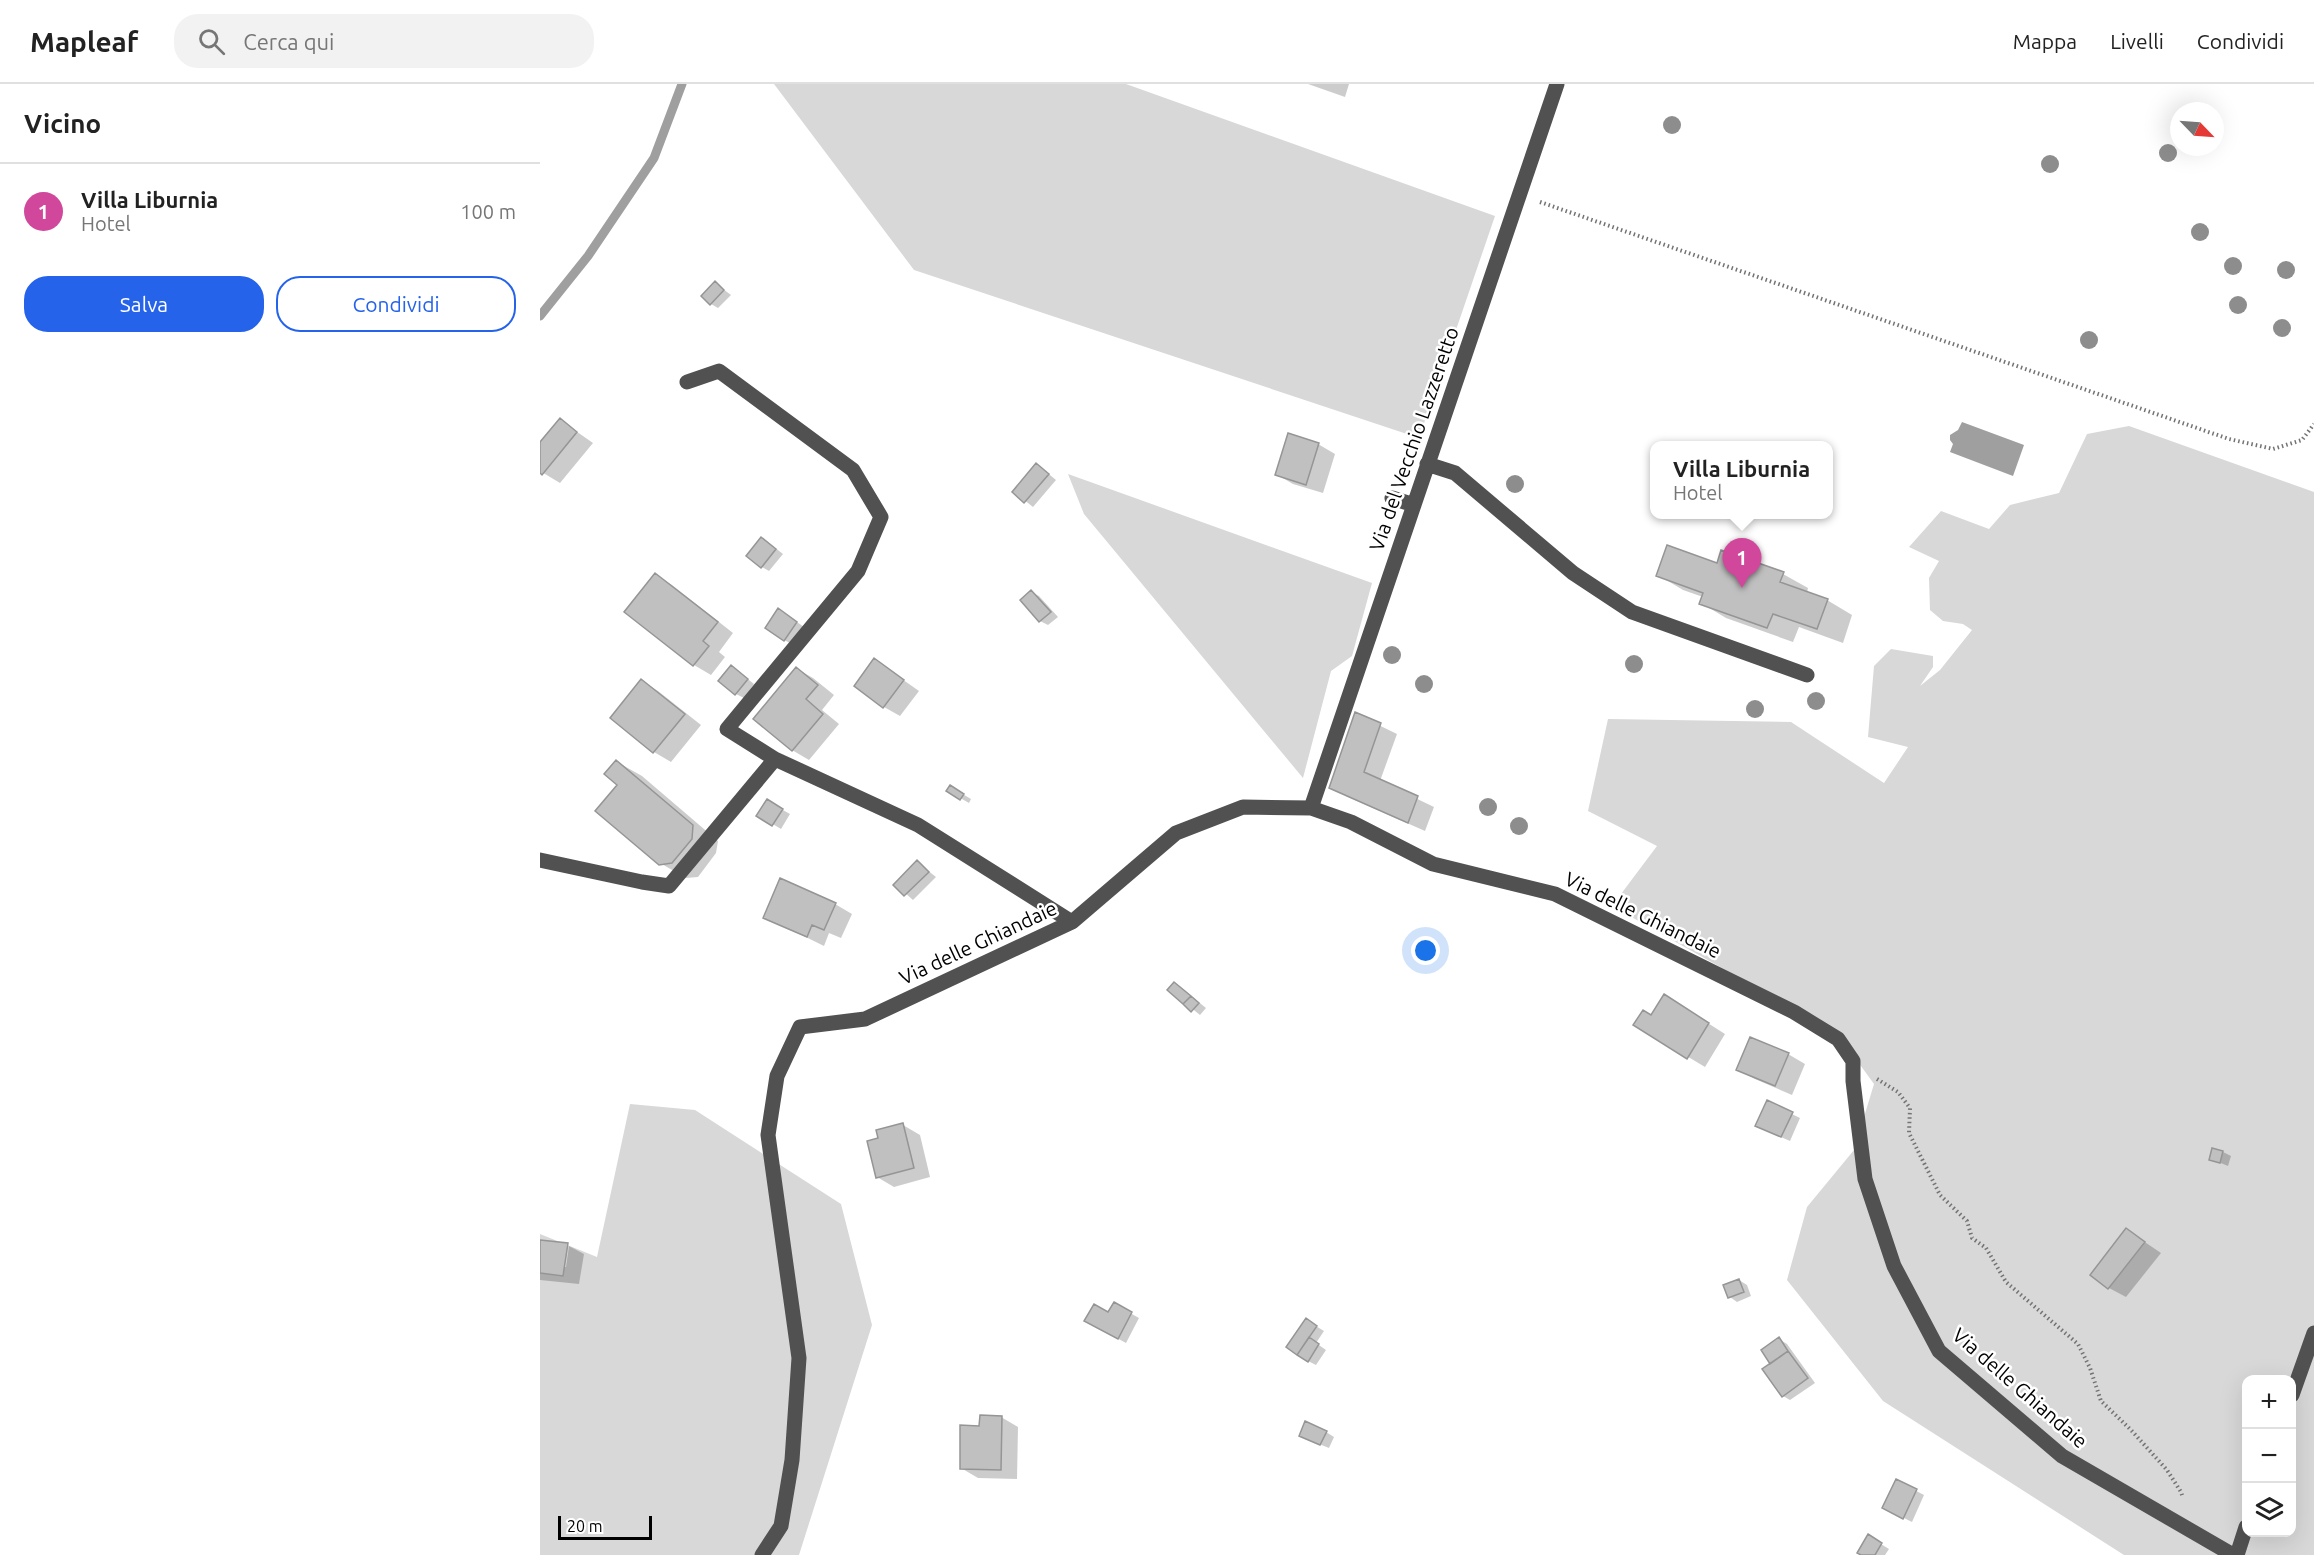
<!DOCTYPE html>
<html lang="it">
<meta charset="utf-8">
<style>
:root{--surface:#fff;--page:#f2f2f2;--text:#222;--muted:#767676;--line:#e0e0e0;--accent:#2563eb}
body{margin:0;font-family:Ubuntu,sans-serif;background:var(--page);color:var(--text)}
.controls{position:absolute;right:18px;bottom:18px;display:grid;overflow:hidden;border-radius:12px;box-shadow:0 6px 24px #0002}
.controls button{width:54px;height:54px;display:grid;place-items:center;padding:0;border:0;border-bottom:2px solid var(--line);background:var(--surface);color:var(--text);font:30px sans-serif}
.compass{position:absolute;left:1630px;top:18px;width:54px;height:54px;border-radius:50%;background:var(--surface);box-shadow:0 6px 24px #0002;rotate:115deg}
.scale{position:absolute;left:18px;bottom:15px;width:94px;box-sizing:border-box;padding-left:6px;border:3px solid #000;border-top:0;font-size:16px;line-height:21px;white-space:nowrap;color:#000;-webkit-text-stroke:4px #fff;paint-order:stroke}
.you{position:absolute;left:886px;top:867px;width:21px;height:21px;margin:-15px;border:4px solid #fff;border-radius:50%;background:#1a73e8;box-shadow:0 0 0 9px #1a73e833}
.badge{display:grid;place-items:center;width:39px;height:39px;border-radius:50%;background:var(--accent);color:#fff;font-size:20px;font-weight:700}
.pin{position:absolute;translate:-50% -50px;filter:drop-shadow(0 2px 3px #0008)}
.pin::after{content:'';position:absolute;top:32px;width:21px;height:18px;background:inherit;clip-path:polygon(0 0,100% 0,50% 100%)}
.popup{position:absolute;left:1110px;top:357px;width:183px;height:78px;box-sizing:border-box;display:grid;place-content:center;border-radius:12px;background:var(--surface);filter:drop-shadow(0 2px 4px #0005);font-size:20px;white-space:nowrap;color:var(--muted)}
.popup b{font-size:22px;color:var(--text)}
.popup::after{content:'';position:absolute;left:50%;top:100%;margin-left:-12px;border:12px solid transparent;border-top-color:var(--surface)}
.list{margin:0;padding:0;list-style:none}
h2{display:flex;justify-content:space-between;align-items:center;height:78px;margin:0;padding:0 24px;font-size:26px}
h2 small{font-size:20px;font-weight:400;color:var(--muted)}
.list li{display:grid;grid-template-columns:39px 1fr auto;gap:18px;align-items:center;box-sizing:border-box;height:96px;padding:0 24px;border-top:2px solid var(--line)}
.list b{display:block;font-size:22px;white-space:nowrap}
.list p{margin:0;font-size:20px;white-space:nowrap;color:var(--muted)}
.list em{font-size:20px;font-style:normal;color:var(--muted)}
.actions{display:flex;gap:12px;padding:18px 24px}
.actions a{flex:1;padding:14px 0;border:2px solid var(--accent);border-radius:24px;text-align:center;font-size:21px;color:var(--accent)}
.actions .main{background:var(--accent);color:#fff}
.icon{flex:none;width:33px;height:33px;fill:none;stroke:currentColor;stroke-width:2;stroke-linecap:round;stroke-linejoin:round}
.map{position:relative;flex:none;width:1774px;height:1471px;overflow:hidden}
header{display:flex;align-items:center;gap:36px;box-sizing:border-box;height:84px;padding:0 30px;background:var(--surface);border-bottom:2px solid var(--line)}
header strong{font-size:28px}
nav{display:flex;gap:33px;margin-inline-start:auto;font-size:21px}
.search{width:420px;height:54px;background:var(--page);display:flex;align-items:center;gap:15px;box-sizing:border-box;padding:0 21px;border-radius:24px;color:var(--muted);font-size:22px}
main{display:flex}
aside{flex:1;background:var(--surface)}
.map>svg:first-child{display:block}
.green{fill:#d8d8d8;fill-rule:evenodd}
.water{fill:#9f9f9f}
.shadow{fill:#0003}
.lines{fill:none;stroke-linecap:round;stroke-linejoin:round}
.stream{stroke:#9f9f9f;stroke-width:9}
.building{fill:#c0c0c0;stroke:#959595;stroke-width:1.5}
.path{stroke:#737373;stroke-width:4;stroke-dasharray:1.5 3;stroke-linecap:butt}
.minor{stroke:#515151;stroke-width:15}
.tree{fill:#8d8d8d}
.labels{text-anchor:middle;stroke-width:5;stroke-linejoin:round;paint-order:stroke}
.street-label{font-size:20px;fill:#000;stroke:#fff}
</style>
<header>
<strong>Mapleaf</strong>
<div class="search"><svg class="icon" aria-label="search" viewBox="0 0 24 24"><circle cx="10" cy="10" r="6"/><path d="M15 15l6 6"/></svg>Cerca qui</div>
<nav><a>Mappa</a><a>Livelli</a><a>Condividi</a></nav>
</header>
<main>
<aside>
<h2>Vicino<small></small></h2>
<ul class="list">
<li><span class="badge" style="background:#d1479c">1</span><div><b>Villa Liburnia</b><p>Hotel</p></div><em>100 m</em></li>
</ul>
<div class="actions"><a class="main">Salva</a><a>Condividi</a></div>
</aside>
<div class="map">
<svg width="1774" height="1471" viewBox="0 0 1774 1471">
<rect width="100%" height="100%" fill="#fff"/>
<path class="green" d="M234 0H586L955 132 879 354 374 186Z
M1589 342 1774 408V1471H1584L1343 1317 1247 1196 1267 1123 1314 1066 1334 1000 1297 949 1072 822 1117 762 1048 727 1068 635 1251 638 1344 699 1368 663 1328 653 1334 582 1351 565 1393 572V583L1380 602 1400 586 1432 546 1423 540 1403 537 1390 526 1389 494 1399 477 1369 463 1401 427 1449 445 1470 421 1519 409 1547 350ZM1706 1296H1752V1448H1706Z
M528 390 832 499 812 572 791 587 763 694 544 430Z
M90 1020 155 1026 301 1120 332 1241 259 1471H0V1150L57 1173Z"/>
<path class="water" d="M1422 338 1484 361 1473 392 1410 368 1413 360 1410 356V351L1418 346Z"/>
<path class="shadow" d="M768 0H809L805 13Z
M175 199 191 211 178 224 171 220Z
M20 336 53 359 20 399 0 387V361Z
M778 360 795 370 783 409 753 400 736 390Z
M504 386 516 396 493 423 474 408Z
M229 459 243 470 229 487 222 483Z
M1243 490 1268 504 1267 509 1287 516 1312 531 1303 559 1259 543 1253 558 1186 534 1161 519 1163 513 1143 506 1118 491Z
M115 491 132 501 193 549 179 568 185 573 171 591 154 581 86 528Z
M491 508 499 512 518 533 508 541 500 537Z
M247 531 264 543 252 560 244 556Z
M335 576 379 607 360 632 344 623Z
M257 585 273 594 294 611 282 626 299 640 269 676 252 666Z
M199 588 214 600 204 614 196 610Z
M102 597 118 607 161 641 131 678 114 668 72 634Z
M816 630 857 650 840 697 894 723 885 747 808 713 791 703Z
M77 678 102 692 178 757 176 769 158 793 146 794 120 779 79 701Z
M411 703 431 715 429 719 408 707Z
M227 717 250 730 241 745 218 731Z
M377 778 396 793 373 816 356 801Z
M295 820 312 830 301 854 289 849 284 862 225 833Z
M635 899 666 924 660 931 629 906Z
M1141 922 1185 950 1165 983 1095 941Z
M1248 970 1265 980 1252 1011 1215 995 1198 986Z
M1227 1018 1260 1034 1250 1057 1225 1046Z
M363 1041 380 1051 390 1093 354 1103 337 1093Z
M1683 1068 1691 1072 1688 1082 1671 1075Z
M1587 1146 1621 1169 1586 1213 1569 1204Z
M0 1158 23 1183H26L29 1162 44 1170 39 1200 0 1196Z
M1199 1196 1207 1201 1211 1212 1197 1218 1190 1213Z
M574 1220 599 1234 586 1259 546 1237 569 1230Z
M766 1236 784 1247 776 1259 786 1266 776 1281 768 1277Z
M1239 1255 1247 1260 1275 1299 1250 1316 1243 1312 1233 1280Z
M461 1333 478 1343 477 1395 438 1394 421 1384 441 1343Z
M786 1348 794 1353 789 1364 769 1356Z
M1357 1397 1384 1411 1372 1438 1352 1428Z
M1328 1452 1349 1465 1345 1471H1324L1319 1468Z"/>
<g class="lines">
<path class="stream" d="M0 232 48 172 114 74 142 0"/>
</g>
<path class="building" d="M175 197 184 206 170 221 161 212Z
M20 334 37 348 2 391 0 389V358Z
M748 349 779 359 766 401 735 391Z
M496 379 509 390 484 419 472 408Z
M221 453 236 465 221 484 206 472Z
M1127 461 1177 479 1181 466 1244 488 1240 498 1288 515 1277 545 1233 530 1227 544 1159 520 1163 509 1116 492Z
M115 489 178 538 163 557 169 562 153 582 84 528Z
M491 506 511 528 499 538 480 516Z
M238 524 257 538 244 557 225 544Z
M334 574 364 596 343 624 314 602Z
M191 581 208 595 195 611 178 597Z
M256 583 278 601 266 615 283 630 252 667 213 635Z
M101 595 145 630 113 669 70 634Z
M815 628 841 639 824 688 878 712 868 739 789 704Z
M76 676 153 741 152 755 132 779 119 781 55 727 77 701 64 690Z
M410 701 424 710 420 716 406 707Z
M227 715 243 725 232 742 216 732Z
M377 776 389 788 364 812 353 801Z
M240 794 296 819 284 846 272 841 267 853 223 834Z
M634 898 651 912 643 920 627 906Z
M1124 910 1169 939 1147 975 1093 941 1103 926 1111 931Z
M651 912 659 919 651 928 643 920Z
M1210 953 1249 969 1235 1002 1196 986Z
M1227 1016 1253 1028 1241 1053 1215 1042Z
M363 1039 374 1084 336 1094 327 1057 338 1054 336 1046Z
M1672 1064 1683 1067 1680 1079 1669 1076Z
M1586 1144 1605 1158 1568 1205 1550 1191Z
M0 1156 28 1159 23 1192 0 1189Z
M1199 1195 1204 1208 1188 1214 1183 1201Z
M574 1218 592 1228 578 1255 544 1237 554 1220 568 1228Z
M766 1234 777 1242 757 1271 746 1263Z
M769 1253 779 1260 768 1278 757 1271Z
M1239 1253 1248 1267 1230 1280 1221 1266Z
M1248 1267 1268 1294 1242 1313 1222 1285Z
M440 1331 462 1332 461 1386 420 1385V1341L439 1342Z
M765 1337 787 1347 780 1361 759 1352Z
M1356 1395 1377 1405 1363 1435 1342 1424Z
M1328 1450 1342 1459 1335 1471H1321L1317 1469Z"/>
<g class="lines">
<path class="path" d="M1000 118 1689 355 1733 365 1762 356 1774 340
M1337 995 1358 1008 1370 1024 1369 1049 1400 1111 1427 1137 1432 1154 1446 1164 1466 1198 1538 1260 1550 1284 1561 1317 1591 1346 1627 1386 1641 1408 1643 1414"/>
<path class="minor" d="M147 298 179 287 313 386 341 433 318 487 187 645 235 675 378 741 532 838
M887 380 915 389 1033 489 1092 528 1267 591
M852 414 874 421
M771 724 1017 0
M0 776 102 798 129 802 235 675
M1752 1311 1774 1249
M222 1471 241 1442 252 1376 259 1274 228 1051 237 992 260 943 325 935 532 838 636 749 703 723 771 724 811 738 893 780 1015 810 1254 928 1298 955 1313 977V997L1325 1095 1354 1182 1399 1267 1522 1372 1693 1471
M1697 1471 1706 1443"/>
</g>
<g class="tree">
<circle cx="1132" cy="41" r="9"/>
<circle cx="1628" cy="69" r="9"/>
<circle cx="1510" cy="80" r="9"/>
<circle cx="1660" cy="148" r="9"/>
<circle cx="1693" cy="182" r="9"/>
<circle cx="1746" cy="186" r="9"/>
<circle cx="1698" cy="221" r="9"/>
<circle cx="1742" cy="244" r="9"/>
<circle cx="1549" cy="256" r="9"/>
<circle cx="975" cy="400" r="9"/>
<circle cx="852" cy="571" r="9"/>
<circle cx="1094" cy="580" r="9"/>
<circle cx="884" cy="600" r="9"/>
<circle cx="1276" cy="617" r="9"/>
<circle cx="1215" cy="625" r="9"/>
<circle cx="948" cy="723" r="9"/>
<circle cx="979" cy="742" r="9"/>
</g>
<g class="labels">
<g class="street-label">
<text transform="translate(874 355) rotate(-71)" y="7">Via del Vecchio Lazzeretto</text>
<text transform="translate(1103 831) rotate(26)" y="7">Via delle Ghiandaie</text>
<text transform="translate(438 859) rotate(-25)" y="7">Via delle Ghiandaie</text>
<text transform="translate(1480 1304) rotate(41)" y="7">Via delle Ghiandaie</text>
</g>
</g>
</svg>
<div class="controls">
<button>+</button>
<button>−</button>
<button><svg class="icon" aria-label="layers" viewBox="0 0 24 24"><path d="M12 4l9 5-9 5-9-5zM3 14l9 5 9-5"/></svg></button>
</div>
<svg class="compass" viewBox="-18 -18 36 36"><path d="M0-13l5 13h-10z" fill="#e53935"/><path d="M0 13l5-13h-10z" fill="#767676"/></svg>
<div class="scale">20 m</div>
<div class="you"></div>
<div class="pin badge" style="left:1202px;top:504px;background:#d1479c">1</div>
<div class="popup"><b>Villa Liburnia</b>Hotel</div>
</div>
</main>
